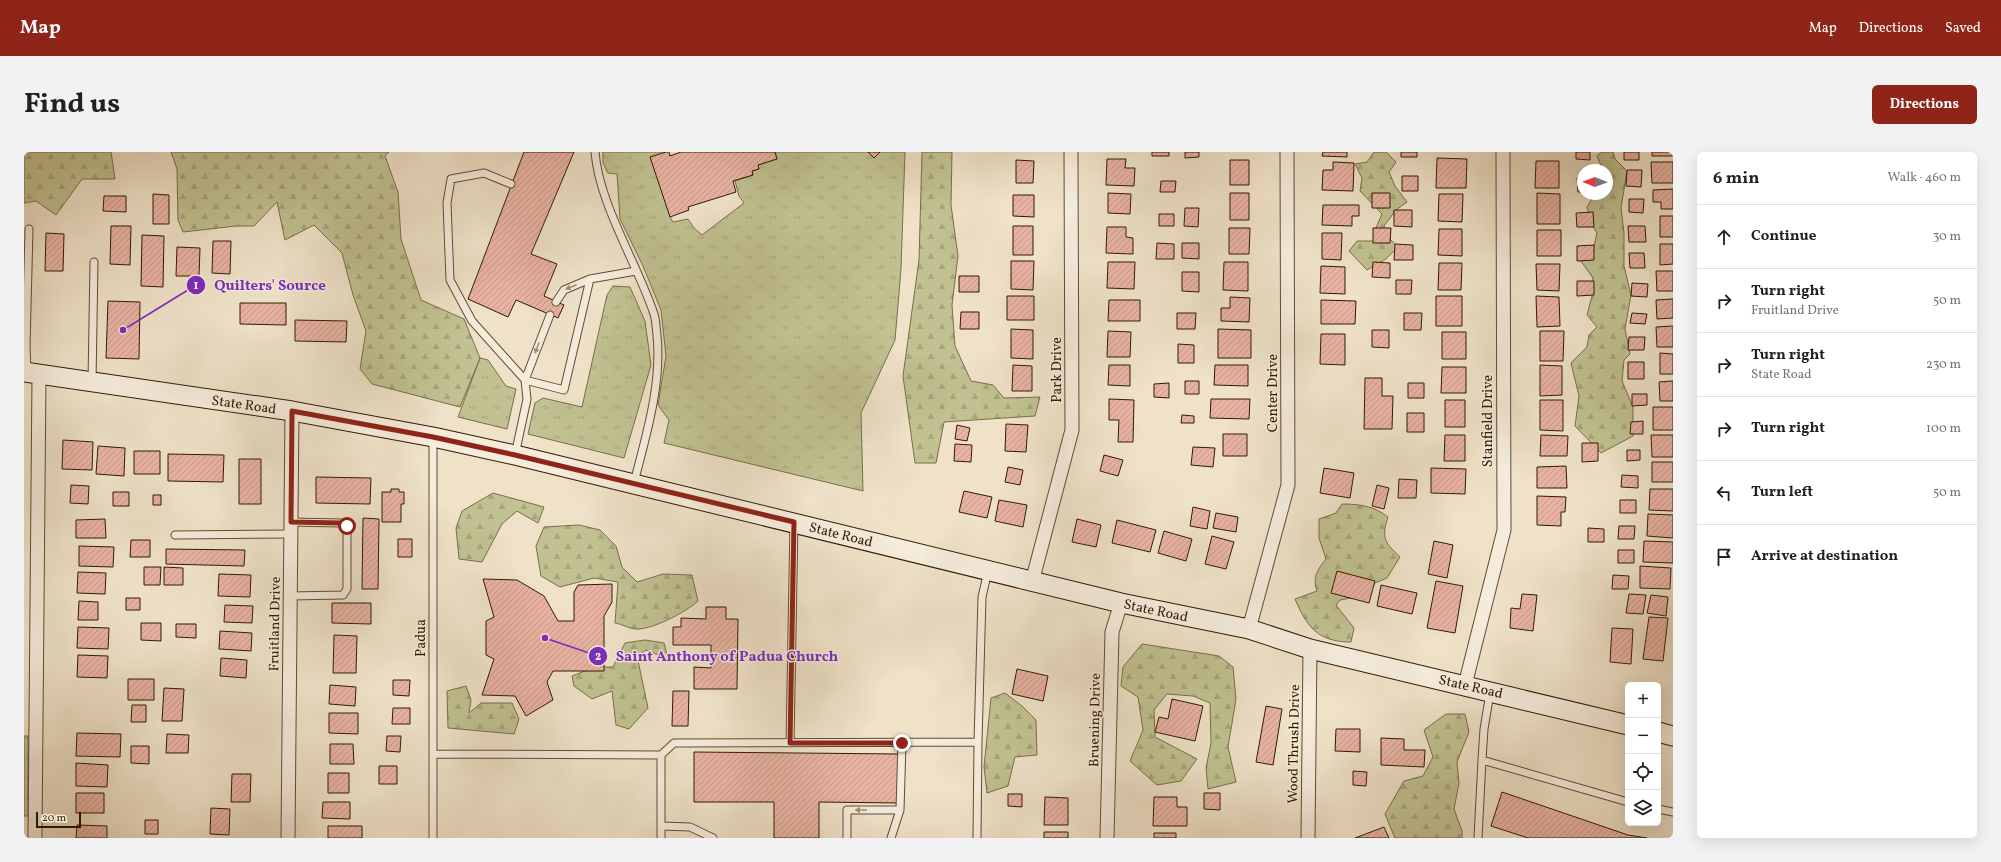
<!DOCTYPE html>
<meta charset="utf-8">
<style>
:root{--surface:#fff;--page:#f2f2f2;--text:#202124;--muted:#757577;--line:#e0e0e0;--accent:#8f2418}
body{margin:0;font-family:Vollkorn,serif;background:var(--page);color:var(--text)}
.controls{position:absolute;right:12px;bottom:12px;display:grid;overflow:hidden;border-radius:6px;box-shadow:0 4px 16px #0002}
.controls button{width:36px;height:36px;display:grid;place-items:center;padding:0;border:0;border-bottom:1px solid var(--line);background:var(--surface);color:var(--text);font:20px sans-serif}
.compass{position:absolute;left:1553px;top:12px;width:36px;height:36px;border-radius:50%;background:var(--surface);box-shadow:0 4px 16px #0002;rotate:271deg}
.scale{position:absolute;left:12px;bottom:10px;width:45px;box-sizing:border-box;padding-left:4px;border:2px solid #311a00;border-top:0;font-size:11px;line-height:14px;white-space:nowrap;color:#311a00;-webkit-text-stroke:3px #f5ecdc;paint-order:stroke}
.stop{position:absolute;width:12px;height:12px;margin:-9px;border:3px solid #8f2418;border-radius:50%;background:#fff}
.stop.end{background:#8f2418;border-color:#fff;box-shadow:0 1px 4px #0008}
.list{margin:0;padding:0;list-style:none}
h2{display:flex;justify-content:space-between;align-items:center;height:52px;margin:0;padding:0 16px;font-size:17px}
h2 small{font-size:13px;font-weight:400;color:var(--muted)}
.list li{display:grid;grid-template-columns:26px 1fr auto;gap:12px;align-items:center;box-sizing:border-box;height:64px;padding:0 16px;border-top:1px solid var(--line)}
.list b{display:block;font-size:15px;white-space:nowrap}
.list p{margin:0;font-size:13px;white-space:nowrap;color:var(--muted)}
.list em{font-size:13px;font-style:normal;color:var(--muted)}
.icon{flex:none;width:22px;height:22px;fill:none;stroke:currentColor;stroke-width:2;stroke-linecap:round;stroke-linejoin:round}
.map{position:relative;flex:none;width:1649px;height:686px;overflow:hidden;border-radius:6px}
header{display:flex;align-items:center;gap:24px;box-sizing:border-box;height:56px;padding:0 20px;background:var(--accent);color:#fff}
header strong{font-size:19px}
nav{display:flex;gap:22px;margin-inline-start:auto;font-size:14px}
.intro{display:flex;align-items:center;justify-content:space-between;box-sizing:border-box;height:96px;padding:0 24px}
h1{margin:0;font-size:28px}
.button{padding:10px 18px;border-radius:6px;background:var(--accent);color:#fff;font-size:14px;font-weight:700}
main{display:flex;gap:24px;padding:0 24px}
aside{flex:1;background:var(--surface);border-radius:6px;box-shadow:0 4px 16px #0002}
.map>svg:first-child{display:block}
.grass{fill:url(#grass-tufts);stroke:#796e48}
.forest{fill:url(#forest-firs);stroke:#796e48}
.building{fill:url(#building-hatch);stroke:#311a00}
.lines{fill:none;stroke-linecap:round;stroke-linejoin:round}
.service-casing{stroke:#604c32;stroke-width:9}
.minor-casing{stroke:#604c32;stroke-width:15}
.secondary-casing{stroke:#311a00;stroke-width:21}
.service{stroke:#f5ecdc;stroke-width:7}
.minor{stroke:#f5ecdc;stroke-width:13}
.secondary{stroke:#f5ecdc;stroke-width:19}
.oneway{fill:#9d8e79}
.route{stroke:#8f2418;stroke-width:5}
.labels{text-anchor:middle;stroke-width:3;stroke-linejoin:round;paint-order:stroke}
.street-label{font-size:14px;fill:#311a00;stroke:#f5ecdc}
.leader{fill:none;stroke:#7b2cbf;stroke-width:1.5}
.callout-dot{fill:#7b2cbf;stroke:#f5ecdc;stroke-width:1.5}
.mark-label{font-size:12px;text-anchor:middle;font-weight:bold;fill:#fff}
.callout-label{font-size:15px;text-anchor:middle;font-weight:bold;fill:#7b2cbf;stroke:#f5ecdc;stroke-width:3;stroke-linejoin:round;paint-order:stroke}
</style>
<header>
<strong>Map</strong>
<nav><a>Map</a><a>Directions</a><a>Saved</a></nav>
</header>
<div class="intro"><h1>Find us</h1><a class="button">Directions</a></div>
<main>
<div class="map">
<svg width="1649" height="686" viewBox="0 0 1649 686">
<defs>
<pattern id="grass-tufts" width="24" height="20" patternUnits="userSpaceOnUse"><rect width="24" height="20" fill="#c1c191"/><path d="M3 7l-1-3M5 7V3M7 7l1-3M15 17l-1-3M17 17v-4M19 17l1-3" fill="none" stroke="#a6a57b"/></pattern>
<pattern id="forest-firs" width="22" height="20" patternUnits="userSpaceOnUse"><rect width="22" height="20" fill="#c1c191"/><path d="M5 1l3.5 6h-7zM16 11l3.5 6h-7z" fill="#a6a57b"/></pattern>
<pattern id="building-hatch" width="6" height="6" patternUnits="userSpaceOnUse"><rect width="6" height="6" fill="#e9b3a3"/><path d="M-1 1l2-2M0 6l6-6M5 7l2-2" fill="none" stroke="#c8998b"/></pattern>
</defs>
<rect width="100%" height="100%" fill="#efe2c9"/>
<filter id="stains"><feTurbulence type="fractalNoise" baseFrequency=".005" numOctaves="4"/><feColorMatrix values="0 0 0 0 .2 0 0 0 0 .09 0 0 0 0 .02 0 0 0 .5 -.17"/></filter>
<radialGradient id="worn" r=".72"><stop offset=".6" stop-color="#630" stop-opacity="0"/><stop offset="1" stop-color="#630" stop-opacity=".3"/></radialGradient>
<path class="grass" d="M579 0H642L646 65 649 70 664 67 670 76 678 83 720 51 715 44 711 29 729 23 728 19 735 17 734 13 753 7 751 0H844L850 6 856 0H881L877 117 871 188 837 261 839 339 640 291 645 268 634 253 642 204 637 158 619 114 596 67 593 22 584 21 579 11Z
M589 134 606 135 621 169 627 213 600 306 504 282 511 251 519 246 558 255 583 143Z
M456 206 464 208 482 234 492 237 483 277 434 265Z"/>
<path class="forest" d="M0 0H87L91 27H58L32 63 12 49 0 51Z
M147 0H365L361 4 374 40 377 87 397 148 440 167 456 206 436 255 348 232 336 217 342 179 329 143 318 101 290 73 261 88 253 50 230 74H212L159 80 154 68 153 17Z
M898 0H928L927 53 934 104 928 153 931 194 947 229 969 233 980 246 1016 245 1011 264 920 270 912 311H891L879 224 895 108Z
M1350 0H1362L1372 10 1365 20 1371 34 1383 50 1372 58 1360 74 1364 85 1374 95 1362 107 1343 118 1325 99 1333 89H1352V76L1358 62 1336 39 1338 26 1331 12 1343 10Z
M1577 0H1589L1591 7 1603 19 1597 56 1600 81V114L1607 143 1601 177 1606 202 1600 208 1598 229 1609 255V284L1577 301 1551 274 1555 244 1547 211 1563 195 1565 183 1573 175 1563 163 1568 144 1569 126 1554 105 1569 99 1573 81 1567 71 1563 55 1571 42H1583V18H1579L1573 4Z
M469 341 520 355 514 371 493 359 478 372 458 410 435 407 432 376 438 359Z
M1318 352C1336 352 1350 354 1364 365 1357 386 1361 391 1376 405L1363 426 1346 433 1337 444 1316 448 1312 453 1330 476 1327 490C1294 490 1283 475 1271 447L1293 439C1288 425 1294 417 1302 407L1295 386V367L1312 361Z
M555 373 576 378 592 394 598 415 613 430 639 422 668 423 674 449C662 460 628 478 612 477 606 477 598 472 591 471L594 430 570 426 536 435 517 424 512 394 520 375Z
M621 488 640 491 644 507 622 498 613 504 624 556 605 577 592 573 588 539 568 547 550 534 548 524 571 515H589L601 491Z
M1118 492 1195 504 1209 515 1212 547 1204 595 1212 630 1184 637 1182 616 1187 591 1186 551 1169 544 1143 542 1130 558 1131 585 1173 607 1157 629 1133 633 1106 609 1119 578 1114 545 1097 534 1099 515Z
M442 534 447 548 445 561 457 551H488L495 567 490 582 424 576 423 539Z
M981 541 998 554 1012 568 1013 603 991 605 984 634 963 641 960 615 967 546Z
M1422 562H1441L1445 580 1433 610 1435 631 1430 657 1438 679V686H1371L1361 662 1380 629 1399 624 1409 605 1400 578Z
M0 584H4V664H0Z"/>
<path class="building" d="M500 0H550L507 102 533 112 520 144 540 153 534 166 492 148 484 165 444 147Z
M642 0H645L646 4 657 0H751L753 7 734 13 735 17 728 19 729 23 709 29 712 40 664 55 665 58 646 65 626 5Z
M844 0H856L850 6Z
M1128 0H1145V4H1128Z
M1161 0H1175V5L1161 6Z
M1299 0H1323V5L1298 4Z
M1377 0H1393V5H1377Z
M1552 0H1566V8L1552 7Z
M1600 0H1615V8H1600Z
M1628 0H1649V4H1628Z
M1413 6 1443 7 1442 36H1412Z
M1083 7H1102L1101 16H1111L1110 34 1082 33Z
M992 8 1010 9 1009 31H992Z
M1206 8H1225V33H1206Z
M1512 9H1535V36H1511Z
M1309 10 1330 11 1329 39 1298 38 1299 18H1309Z
M1627 10H1649V31H1628Z
M1603 18H1618L1617 35 1602 34Z
M1378 24H1394V39H1378Z
M1559 25V40H1554L1553 26Z
M1137 29H1152L1151 40H1136Z
M1649 37V57H1637V50H1629V38Z
M1084 41 1107 42 1106 62 1084 61Z
M1206 41H1225V68H1206Z
M1348 41H1366V56H1348Z
M1513 41 1536 42V72H1513Z
M129 42 145 43V72H129Z
M1415 42H1439L1438 70 1414 69Z
M989 43H1010V65L989 64Z
M80 44H102V60L79 59Z
M1605 47H1620L1619 61 1605 60Z
M1299 53H1335V64H1328V74L1298 73Z
M1161 56H1175L1174 75 1160 74Z
M1370 58H1388V75L1370 74Z
M1569 60 1570 75H1553L1552 61Z
M1135 62H1150V74H1135Z
M1636 64H1649V85H1636Z
M87 74H107L106 113 86 112Z
M989 74H1009V103H989Z
M1604 74H1621L1622 90H1605Z
M1083 75H1102V85L1109 86V102L1082 101Z
M1205 76H1226L1225 102H1205Z
M1349 76H1367L1366 91H1349Z
M1415 77H1438V104L1414 103Z
M1513 78H1537V104H1513Z
M22 81 40 82 39 119H21Z
M1298 81H1318L1317 108 1298 107Z
M118 83 140 84 139 135 117 134Z
M189 89H207L206 122 188 121Z
M1133 91 1150 92V107H1132Z
M1158 91H1175V107L1158 106Z
M1371 92 1389 93V108H1370Z
M1636 92H1649V112L1636 113Z
M1570 93V108L1553 109V94Z
M153 95 176 96 175 124H152Z
M1605 101H1620L1621 116H1606Z
M987 109H1010L1009 138 987 137Z
M1084 110H1111L1110 137 1083 136Z
M1200 110H1224V139L1199 138Z
M1349 110 1366 111V126L1348 125Z
M1415 111H1438L1437 138H1414Z
M1512 112H1536L1535 139 1513 138Z
M1297 114 1321 115V142L1296 141Z
M1632 119H1649V139H1633Z
M1158 120H1175V140L1158 139Z
M935 124H955V140H935Z
M1372 128H1388L1387 142H1372Z
M1553 129H1570V143L1553 144Z
M1608 131 1624 132 1623 145 1607 144Z
M983 144H1010V168H983Z
M1412 144H1438V174H1412Z
M1512 144 1535 145 1536 174 1513 175Z
M1206 145 1226 146 1225 170 1197 169V156H1206Z
M1649 147V166L1633 167 1632 148Z
M1085 148H1116V169H1084Z
M1297 148 1332 149 1331 172H1297Z
M84 149 116 150 115 207 82 206Z
M216 151H262V173L216 172Z
M937 160H955V177H936Z
M1153 161H1172L1171 177H1153Z
M1380 161H1398L1397 178H1380Z
M1608 161 1623 162 1621 172 1606 171Z
M271 168 323 169 322 190 271 189Z
M1649 174V195H1633L1632 175Z
M987 177 1009 178V207L987 206Z
M1194 177 1227 178V206H1194Z
M1348 178H1365V196L1348 195Z
M1084 179 1107 180 1106 205H1083Z
M1516 179H1540L1539 209H1516Z
M1418 180H1442V207H1418Z
M1297 182H1321V213L1296 212Z
M1605 185H1621L1620 198H1604Z
M1154 192 1170 193V211H1154Z
M1636 201 1649 202V222H1636Z
M1604 210H1620V227H1604Z
M989 213 1008 214V239H988Z
M1085 213H1106V234L1084 233Z
M1191 213H1224V234L1190 233Z
M1516 213 1538 214V243L1516 244Z
M1418 215H1442V241H1417Z
M1341 226H1358V244H1369L1368 277H1340Z
M1161 229H1175V242H1161Z
M1649 229V249H1636L1635 230Z
M1145 231V246L1130 245V232Z
M1384 231H1400V246H1384Z
M1608 242H1623V253L1608 254Z
M1085 247 1110 248 1109 290H1094L1095 268H1085Z
M1187 247H1226L1225 267 1186 266Z
M1421 248H1441V275H1421Z
M1516 248H1539V279L1516 278Z
M1629 255H1649V278H1629Z
M1383 261H1400V280H1383Z
M1158 263 1170 264V271H1157Z
M1619 269V282H1606L1607 270Z
M982 272 1004 273 1002 300 981 299Z
M933 273 946 276 943 289 931 287Z
M1199 282H1223V304H1199Z
M1421 283H1441V309H1420Z
M1517 283 1544 284 1543 304H1516Z
M1627 283H1649V305H1628Z
M39 288 69 290 68 318 38 317Z
M1558 291H1574V309L1558 310Z
M931 292 948 293 947 310 930 309Z
M74 294 101 296 100 324 72 322Z
M1169 295 1191 296 1189 315 1167 313Z
M1603 298H1616V308L1603 309Z
M110 299H136V322H110Z
M144 302 200 303 199 330 144 329Z
M1080 303 1099 308 1094 324 1076 319Z
M215 307H237V352H215Z
M1628 310H1649V330H1628Z
M1542 314 1543 336H1513V315Z
M984 315 999 318 996 333 981 330Z
M1300 316 1330 321 1326 346 1296 341Z
M1407 316 1442 317 1441 342 1407 341Z
M1598 323 1614 324V336L1597 335Z
M292 325 347 326 346 352 292 351Z
M1375 327 1393 328 1392 346H1374Z
M47 333 65 334 64 352 46 351Z
M1353 333 1365 336 1360 357 1348 354Z
M367 337H375V340H380V352H377V370H358V340H367Z
M1626 337H1649V359L1625 358Z
M940 339 968 345 963 366 935 360Z
M89 340H105V354H89Z
M129 343H137V353H129Z
M1513 344 1542 345 1541 360H1537V374L1513 373Z
M975 348 1003 353 999 375 971 369Z
M1596 348H1612V361H1596Z
M1169 355 1186 359 1183 377 1166 374Z
M1192 361 1214 365 1212 380 1189 376Z
M1624 362 1649 363V386L1623 384Z
M339 366 355 367 354 437H338Z
M81 367 82 386H52V368Z
M1053 367 1077 373 1072 395 1048 390Z
M1093 368 1132 378 1126 400 1088 391Z
M1595 374H1611L1610 387H1594Z
M1564 376 1580 377V390H1564Z
M1140 379 1168 387 1162 409 1134 401Z
M1188 384 1210 390 1202 417 1181 412Z
M374 387H388V405H374Z
M107 388H126V405H106Z
M1410 389 1429 393 1423 426 1404 422Z
M1620 389 1649 390V411L1619 410Z
M55 394 90 395 89 415 55 414Z
M142 397 221 398 220 414 142 412Z
M1594 398H1610V411H1594Z
M1616 414 1647 416 1646 437 1616 436Z
M120 415H137L136 433H120Z
M140 415 159 416V433H140Z
M1313 419 1351 429 1345 451 1307 441Z
M54 420 82 421 81 442 53 441Z
M195 422 227 423 226 445 194 444Z
M1589 423 1605 424 1604 437H1588Z
M459 427 493 428 520 444 534 469H550V440L554 433 588 432V450L580 464V519H529L523 530 529 548 502 564 491 544 458 543 470 507 462 503V469L470 465Z
M1412 429 1439 434 1431 481 1403 476Z
M1357 433 1393 441 1388 462 1353 454Z
M1498 442 1513 443 1509 479 1486 476 1487 456 1496 457Z
M1605 442 1622 443 1619 462 1602 461Z
M1627 443 1644 445 1642 464 1623 461Z
M102 446H116V458H102Z
M55 449 74 450V468H54Z
M308 451H347V472L308 471Z
M201 453 229 454 228 471 200 470Z
M682 455H702V467H714L713 537H670V515L687 516V493H649V475H657V466L682 467Z
M1625 465 1644 466 1639 509 1619 507Z
M117 471H137V489L117 488Z
M152 472H172V486L152 485Z
M54 475 85 476 84 497 53 496Z
M1588 476 1609 477 1607 512 1586 510Z
M196 479 228 481 227 499 195 497Z
M310 483 333 484 332 521H309Z
M54 503 84 504 83 526 53 525Z
M197 506 223 508 222 526 196 524Z
M993 517 1024 524 1019 549 988 542Z
M104 527H130V548H104Z
M369 528H386L385 544 369 543Z
M306 533 332 535 331 554 305 552Z
M140 536 160 537 158 569H138Z
M649 539H665L664 574H648Z
M1148 547 1179 554 1171 589 1131 580 1135 565 1144 567Z
M108 553H122V570H107Z
M1242 554 1258 557 1249 613 1232 610Z
M369 556H386V572H368Z
M305 561H334V582L305 581Z
M1312 577H1336V600L1311 599Z
M53 581 97 582 96 605 52 604Z
M143 582 165 583 164 601H142Z
M363 584H377L376 600 362 599Z
M1357 586 1380 587V598H1401L1400 615 1357 613Z
M306 592H329L330 612H306Z
M107 594H125V612L107 611Z
M670 600 875 602 874 651 795 650V686H750V650H670Z
M52 611 84 613 83 635 52 634Z
M355 614H373V632H355Z
M1329 619 1343 620 1342 634 1329 633Z
M304 621H325V641H304Z
M208 622H227L226 650H207Z
M1478 640 1604 683 1623 686H1504L1467 674Z
M52 641H80V661H52Z
M1180 641H1196V658L1180 657Z
M984 642H998V655L984 654Z
M1021 645 1044 646V673H1020Z
M1130 645H1153V655H1163V674H1129Z
M299 650H326V667L298 666Z
M187 656 206 657 205 683 186 682Z
M121 668H134V682H121Z
M53 673 83 674V686H52Z
M304 674H338V686H304Z
M1360 675 1365 686H1331Z
M1020 680H1044V686H1020Z
M1130 681H1152V686H1130Z"/>
<g class="lines">
<g class="service-casing">
<path id="service" d="M571 0C575 52 613 111 630 162 632 168 632 176 633 183 638 233 622 283 610 331
M487 32 460 21 427 27 423 51 426 128 448 169 501 228 503 247 491 303
M532 150 540 138 566 127
M526 163 501 228 540 238 566 127 612 119
M3 220 2 194 5 77
M68 230 70 110
M151 383 267 382
M266 444 319 443 323 437V374L317 371 267 370
M1466 541 1460 577 1458 608 1604 650
M766 591 770 371
M409 602 637 603
M1634 657 1649 660
M637 674 666 675 689 686
M409 686V286
M637 686V603L650 591 954 590
M823 686V658H876
M867 686 876 658 878 591
M953 686 954 590 958 445 964 419
M1454 686 1458 608"/>
</g>
<g class="minor-casing">
<path id="minor" d="M1008 430 1048 278 1047 0
M1225 477 1264 333 1263 0
M1441 533 1480 378 1479 0
M11 686 15 223
M264 686 268 259
M1083 686 1088 480 1097 451
M1284 686 1286 497"/>
</g>
<g class="secondary-casing">
<path id="secondary" d="M0 220 268 259 409 285 491 303 1097 451 1225 477 1286 497 1604 573
M1634 580 1649 584"/>
</g>
<use href="#service" class="service"/>
<use href="#minor" class="minor"/>
<use href="#secondary" class="secondary"/>
</g>
<defs><path id="oneway-solid" d="M-6-.8H1V-3.2L6.5 0L1 3.2V.8H-6Z"/></defs>
<g class="oneway">
<use href="#oneway-solid" transform="translate(547 135) rotate(157)"/>
<use href="#oneway-solid" transform="translate(513 196) rotate(111)"/>
<use href="#oneway-solid" transform="translate(837 658) rotate(180)"/>
</g>
<g class="lines">
<path class="route" d="M323 374 317 371 267 370 268 259 409 285 491 303 770 370 766 591H878"/>
</g>
<g class="labels">
<g class="street-label">
<text transform="translate(1032 218) rotate(-90)" y="5">Park Drive</text>
<text transform="translate(1248 241) rotate(-90)" y="5">Center Drive</text>
<text transform="translate(220 252) rotate(8)" y="5">State Road</text>
<text transform="translate(1463 269) rotate(-90)" y="5">Stanfield Drive</text>
<text transform="translate(817 382) rotate(14)" y="5">State Road</text>
<text transform="translate(1132 458) rotate(12)" y="5">State Road</text>
<text transform="translate(250 472) rotate(-89)" y="5">Fruitland Drive</text>
<text transform="translate(396 486) rotate(-90)" y="5">Padua</text>
<text transform="translate(1447 534) rotate(13)" y="5">State Road</text>
<text transform="translate(1070 568) rotate(-89)" y="5">Bruening Drive</text>
<text transform="translate(1269 592) rotate(-89)" y="5">Wood Thrush Drive</text>
</g>
</g>
<path class="leader" d="M99 178L172 133M521 486L574 504"/>
<g class="callout-dot">
<circle cx="99" cy="178" r="4"/>
<circle cx="521" cy="486" r="4"/>
<circle cx="172" cy="133" r="10"/>
<circle cx="574" cy="504" r="10"/>
</g>
<g class="mark-label">
<text x="172" y="137">1</text>
<text x="574" y="508">2</text>
</g>
<g class="callout-label">
<text x="246" y="138">Quilters' Source</text>
<text x="703" y="509">Saint Anthony of Padua Church</text>
</g>
<rect width="100%" height="100%" filter="url(#stains)"/>
<rect width="100%" height="100%" fill="url(#worn)"/>
</svg>
<div class="controls">
<button>+</button>
<button>−</button>
<button><svg class="icon" aria-label="locate" viewBox="0 0 24 24"><circle cx="12" cy="12" r="6"/><path d="M12 2v4M12 18v4M2 12h4M18 12h4"/></svg></button>
<button><svg class="icon" aria-label="layers" viewBox="0 0 24 24"><path d="M12 4l9 5-9 5-9-5zM3 14l9 5 9-5"/></svg></button>
</div>
<svg class="compass" viewBox="-18 -18 36 36"><path d="M0-13l5 13h-10z" fill="#e53935"/><path d="M0 13l5-13h-10z" fill="#757577"/></svg>
<div class="scale">20 m</div>
<div class="stop" style="left:323px;top:374px"></div>
<div class="stop end" style="left:878px;top:591px"></div>
</div>
<aside>
<h2>6 min<small>Walk · 460 m</small></h2>
<ul class="list">
<li><svg class="icon" aria-label="ahead" viewBox="0 0 24 24"><path d="M12 20V5M6 11l6-6 6 6"/></svg><div><b>Continue</b></div><em>30 m</em></li>
<li><svg class="icon" aria-label="right" viewBox="0 0 24 24"><path d="M7 20v-9h11M14 6l5 5-5 5"/></svg><div><b>Turn right</b><p>Fruitland Drive</p></div><em>50 m</em></li>
<li><svg class="icon" aria-label="right" viewBox="0 0 24 24"><path d="M7 20v-9h11M14 6l5 5-5 5"/></svg><div><b>Turn right</b><p>State Road</p></div><em>230 m</em></li>
<li><svg class="icon" aria-label="right" viewBox="0 0 24 24"><path d="M7 20v-9h11M14 6l5 5-5 5"/></svg><div><b>Turn right</b></div><em>100 m</em></li>
<li><svg class="icon" aria-label="left" viewBox="0 0 24 24"><path d="M17 20v-9H6M10 6l-5 5 5 5"/></svg><div><b>Turn left</b></div><em>50 m</em></li>
<li><svg class="icon" aria-label="arrive" viewBox="0 0 24 24"><path d="M6 21V4h12l-3 4 3 4H6"/></svg><div><b>Arrive at destination</b></div></li>
</ul>
</aside>
</main>
